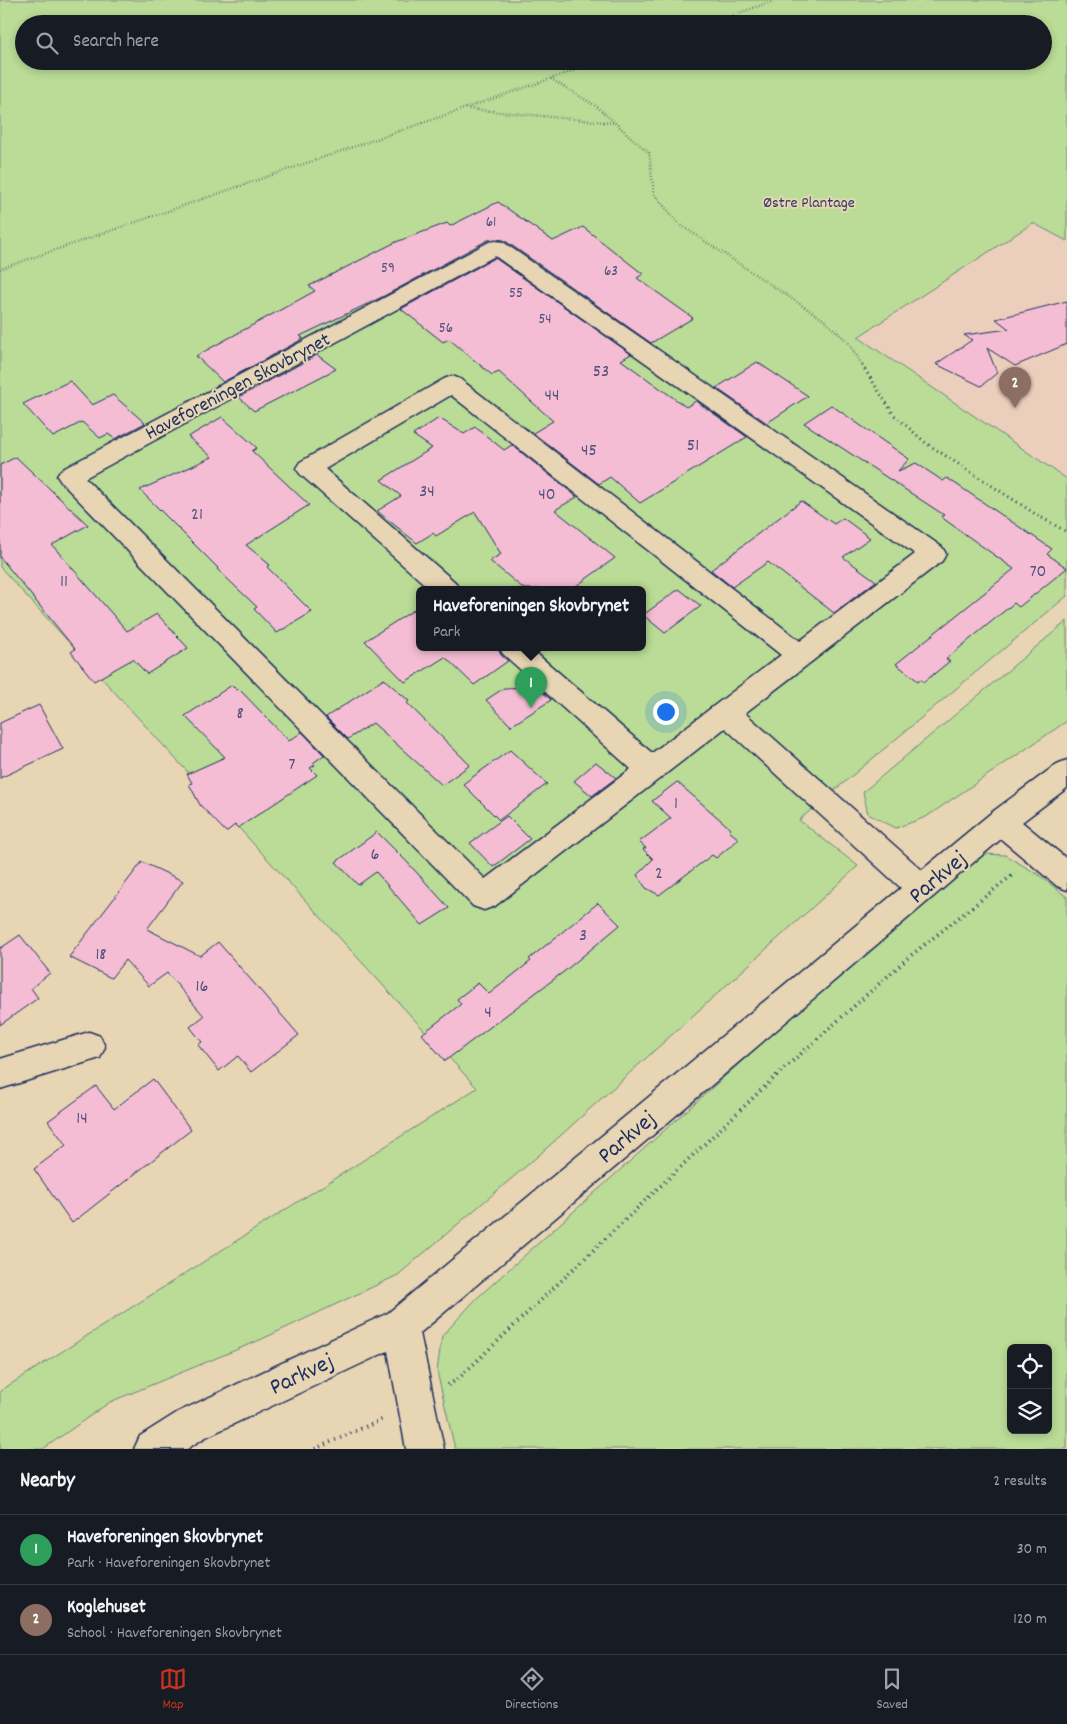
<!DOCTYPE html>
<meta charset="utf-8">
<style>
:root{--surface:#171b24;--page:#20242c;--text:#f1f3f6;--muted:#9ea1a6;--line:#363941;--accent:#c8321e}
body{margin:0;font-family:Dekko,sans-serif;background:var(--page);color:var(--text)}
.controls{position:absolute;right:15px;bottom:15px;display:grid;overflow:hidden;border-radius:8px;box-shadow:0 2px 8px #0003}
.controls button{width:45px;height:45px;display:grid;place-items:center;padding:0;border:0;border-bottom:1px solid var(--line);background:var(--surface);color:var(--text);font:25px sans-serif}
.you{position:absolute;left:665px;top:711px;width:18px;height:18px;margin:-12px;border:4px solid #fff;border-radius:50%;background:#1a73e8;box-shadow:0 0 0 8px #1a73e833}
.badge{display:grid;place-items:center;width:32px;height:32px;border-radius:50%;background:var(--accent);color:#fff;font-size:16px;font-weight:700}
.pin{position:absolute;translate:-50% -41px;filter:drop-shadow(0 1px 2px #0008)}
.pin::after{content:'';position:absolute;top:26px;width:18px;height:15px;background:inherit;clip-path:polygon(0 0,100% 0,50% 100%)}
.popup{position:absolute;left:416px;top:586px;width:230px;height:65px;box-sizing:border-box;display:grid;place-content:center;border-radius:8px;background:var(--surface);filter:drop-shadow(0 1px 4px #0005);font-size:16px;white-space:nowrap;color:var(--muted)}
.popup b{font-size:19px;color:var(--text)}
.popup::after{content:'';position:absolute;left:50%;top:100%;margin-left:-10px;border:10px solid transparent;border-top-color:var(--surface)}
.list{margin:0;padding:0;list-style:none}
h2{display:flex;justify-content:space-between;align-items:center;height:65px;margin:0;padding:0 20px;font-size:21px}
h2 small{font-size:16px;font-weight:400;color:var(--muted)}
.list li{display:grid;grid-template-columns:32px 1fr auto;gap:15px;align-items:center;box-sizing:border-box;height:70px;padding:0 20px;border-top:1px solid var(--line)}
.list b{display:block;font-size:19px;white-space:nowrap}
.list p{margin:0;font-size:16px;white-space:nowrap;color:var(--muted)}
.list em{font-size:16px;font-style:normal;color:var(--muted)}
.icon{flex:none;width:28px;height:28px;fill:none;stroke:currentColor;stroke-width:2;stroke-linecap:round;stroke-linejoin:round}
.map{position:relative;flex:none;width:1067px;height:1449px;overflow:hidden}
.search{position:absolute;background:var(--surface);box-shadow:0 2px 8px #0003;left:15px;right:15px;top:15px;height:55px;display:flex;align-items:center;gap:12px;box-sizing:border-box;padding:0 18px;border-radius:28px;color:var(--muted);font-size:19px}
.sheet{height:205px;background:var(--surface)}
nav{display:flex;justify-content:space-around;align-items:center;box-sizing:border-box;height:70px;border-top:1px solid var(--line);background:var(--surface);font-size:14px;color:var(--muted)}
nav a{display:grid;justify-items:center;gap:2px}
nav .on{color:var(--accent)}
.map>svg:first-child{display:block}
.built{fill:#eccebd}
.green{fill:#badc96;stroke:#6a867a;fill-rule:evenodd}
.building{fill:#f5bdd4;stroke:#1b2f5e}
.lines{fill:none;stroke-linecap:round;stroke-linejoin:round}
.minor-casing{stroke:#1b2f5e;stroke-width:3}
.path-far2{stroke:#1b2f5e;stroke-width:2.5;stroke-dasharray:0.5 2.5;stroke-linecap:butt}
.path-far1{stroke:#1b2f5e;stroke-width:3;stroke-dasharray:1 4;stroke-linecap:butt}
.path{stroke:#1b2f5e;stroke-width:4;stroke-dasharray:1 4.5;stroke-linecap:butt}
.minor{fill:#e8d5b3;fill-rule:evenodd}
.labels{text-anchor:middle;stroke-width:4;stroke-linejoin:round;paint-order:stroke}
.far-number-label{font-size:15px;fill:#52527c}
.far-park-label{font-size:16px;fill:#2b4064;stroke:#e8d5b3}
.number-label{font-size:18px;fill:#52527c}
.street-label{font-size:20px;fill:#1b2f5e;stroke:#e8d5b3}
.near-street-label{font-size:24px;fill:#1b2f5e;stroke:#e8d5b3}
</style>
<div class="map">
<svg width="1067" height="1449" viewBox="0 0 1067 1449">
<rect width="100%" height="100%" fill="#e8d5b3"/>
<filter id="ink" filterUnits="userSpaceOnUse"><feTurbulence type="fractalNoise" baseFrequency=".02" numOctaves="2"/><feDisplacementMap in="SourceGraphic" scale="10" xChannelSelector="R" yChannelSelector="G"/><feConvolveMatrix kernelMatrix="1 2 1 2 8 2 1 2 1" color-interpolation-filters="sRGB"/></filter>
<g filter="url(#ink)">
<path class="built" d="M1033 223 1067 241V479L858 337Z"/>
<path class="green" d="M0 0H1067V241L1033 223 858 337 1067 479V596L799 820 858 866 538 1156 398 1275 260 1340 110 1402 43 1449H0V1391L477 1088 0 567ZM24 24H1043V61H24ZM420 589H642V647H420Z
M1067 621V721L926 817 896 828 868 814 863 792Z
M985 854 1005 855 1039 875 1067 897V1449H455L437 1371 442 1336 477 1298 884 934ZM1011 1348H1048V1430H1011Z"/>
<path class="building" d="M498 202 553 241 583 227 643 274 637 278 693 318 651 343 504 240 496 239 488 240 384 296 300 336 303 338 299 341 223 382 196 356 315 291 309 286 396 242 447 223 450 226Z
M495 258 631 354 621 360 686 407 696 401 747 437 640 503 610 477 599 484 533 433 553 421 499 372 492 375 449 339 443 342 401 309Z
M1067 301V344L1015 366 987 348 997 373 981 386 936 364 972 340 964 335 1009 329 996 319Z
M317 355 336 369 254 411 239 397Z
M757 362 808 396 767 423 716 388Z
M70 381 92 405 113 395 145 423 115 439 108 434 100 438 82 422 53 437 23 404Z
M831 405 909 459 898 471 916 463 943 481 947 478 1052 549 1047 554 1067 568 1019 607 1014 603 946 659 950 661 924 682 920 679 918 681 896 664 1014 569 941 517 944 515 804 423Z
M222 417 257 448 252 451 309 505 246 545 270 565 267 567 312 612 277 633 254 609 257 607 217 569 218 568 140 490 212 457 188 437Z
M439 418 464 434 475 427 504 450 512 445 577 497 555 510 615 558 572 589H524L490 561 501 554 475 512 436 536 433 533 417 543 377 511 401 496 381 480 432 448 413 435Z
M16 457 88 525 52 545 127 631 157 614 188 648 147 674 133 659 94 681 71 652 75 649 0 557V465Z
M801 501 834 524 843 518 870 538 843 557 876 581 834 613 768 562 732 587 711 570Z
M679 589 701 606 665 633 643 615Z
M420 606V647H497L501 655 508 661 474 685 445 657 405 682 365 641Z
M384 679 409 701 407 703 470 765 442 785 373 723 348 739 326 717Z
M232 685 237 690 239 689 289 741 302 732 324 755 313 763 315 765 310 768 317 775 238 828 235 825 226 832 200 805 189 784 192 783 187 774 225 757 185 716Z
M537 687 551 700 511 726 486 700 504 688Z
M39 705 63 749 0 778V723Z
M510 750 547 784 499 820 463 784Z
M596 762 616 778 592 796 574 781Z
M677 782 731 829 729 831 739 839 716 858 712 855 659 895 646 888 637 875 653 859 643 849 646 848 639 842 671 818 652 801Z
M507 816 530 839 493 867 470 843Z
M377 832 408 863 449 908 422 925 376 872 358 885 336 862Z
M142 862 183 881 147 929 200 956 218 942 299 1035 251 1072 238 1056 219 1071 198 1045 202 1042 190 1027 204 1016 167 973 149 986 125 960 111 978 69 957Z
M598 903 620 925 566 970 445 1061 422 1034 461 1004 457 999 478 983 489 994 531 961 529 959Z
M20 935 50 973 31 988 38 998 0 1025V946L1 948Z
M153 1079 191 1130 72 1223 34 1169 66 1145 48 1121 96 1086 114 1109Z"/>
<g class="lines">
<g class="minor-casing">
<path id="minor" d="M496 241 503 242 942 547 946 554 942 561 745 713 922 870 991 813 1057 764 1067 760V788L1022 822 1067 859V890L1057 886 1001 839 420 1333 444 1449H406L388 1351 204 1438 187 1449H134L140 1436 178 1412 388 1313 901 888 725 728 495 906 484 910 473 906 61 482 57 476 61 470 489 242ZM495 256 915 554 800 641 460 379 452 376 444 379 300 462 296 468 300 474 430 589H459L455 582 325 469 451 395 781 655 652 753 529 647H499L503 654 631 769 485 879 85 478Z
M89 1032 100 1036 105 1047 100 1058 0 1089V1059Z"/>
</g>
<path class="path-far2" d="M708 24 776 0
M551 79 596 106 649 153 654 194 679 224 824 320 848 342 863 366
M469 109 615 123
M0 269 602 61"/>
<path class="path-far1" d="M862 365 894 415 926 443 1037 515 1067 532"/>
<path class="path" d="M448 1385 458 1379 776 1076 909 957 1015 873
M315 1449 383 1419"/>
<use href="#minor" class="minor"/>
</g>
</g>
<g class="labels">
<g class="far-number-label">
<text x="491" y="226">61</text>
<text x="388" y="272">59</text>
<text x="611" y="275">63</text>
<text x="516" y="297">55</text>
<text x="545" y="323">54</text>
<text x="446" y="332">56</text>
</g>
<g class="far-park-label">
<text x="809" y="207">Østre Plantage</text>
</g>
<g class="number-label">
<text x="601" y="376">53</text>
<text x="552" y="400">44</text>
<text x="693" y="450">51</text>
<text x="589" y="455">45</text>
<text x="427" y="496">34</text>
<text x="547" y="499">40</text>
<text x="197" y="519">21</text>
<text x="1038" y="576">70</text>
<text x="64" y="586">11</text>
<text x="240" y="718">8</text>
<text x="292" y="769">7</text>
<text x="676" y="808">1</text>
<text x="375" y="859">6</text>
<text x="659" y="878">2</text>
<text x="583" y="940">3</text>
<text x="101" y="959">18</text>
<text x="202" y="991">16</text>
<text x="488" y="1017">4</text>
<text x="82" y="1123">14</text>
</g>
<g class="street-label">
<text transform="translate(237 385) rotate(-28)" y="7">Haveforeningen Skovbrynet</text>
</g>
<g class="near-street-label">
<text transform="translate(937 876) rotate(-40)" y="8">Parkvej</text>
<text transform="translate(626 1136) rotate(-40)" y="8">Parkvej</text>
<text transform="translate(301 1373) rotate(-25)" y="8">Parkvej</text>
</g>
</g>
</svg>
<div class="controls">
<button><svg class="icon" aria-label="locate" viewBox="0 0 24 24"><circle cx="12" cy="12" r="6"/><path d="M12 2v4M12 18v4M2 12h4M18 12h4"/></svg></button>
<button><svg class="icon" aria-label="layers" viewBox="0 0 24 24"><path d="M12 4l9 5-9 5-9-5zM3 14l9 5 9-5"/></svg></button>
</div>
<div class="you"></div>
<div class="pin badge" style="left:531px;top:708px;background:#2e9e5b">1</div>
<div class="popup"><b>Haveforeningen Skovbrynet</b>Park</div>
<div class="pin badge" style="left:1015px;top:408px;background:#8d6e63">2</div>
<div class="search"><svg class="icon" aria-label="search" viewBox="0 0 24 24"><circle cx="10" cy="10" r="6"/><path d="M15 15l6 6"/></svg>Search here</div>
</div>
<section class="sheet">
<h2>Nearby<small>2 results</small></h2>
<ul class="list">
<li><span class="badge" style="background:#2e9e5b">1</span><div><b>Haveforeningen Skovbrynet</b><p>Park · Haveforeningen Skovbrynet</p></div><em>30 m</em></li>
<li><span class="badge" style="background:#8d6e63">2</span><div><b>Koglehuset</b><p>School · Haveforeningen Skovbrynet</p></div><em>120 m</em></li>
</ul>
</section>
<nav>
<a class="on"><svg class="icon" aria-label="map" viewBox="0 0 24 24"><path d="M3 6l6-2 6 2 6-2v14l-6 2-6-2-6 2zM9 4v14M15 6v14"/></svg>Map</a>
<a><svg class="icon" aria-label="directions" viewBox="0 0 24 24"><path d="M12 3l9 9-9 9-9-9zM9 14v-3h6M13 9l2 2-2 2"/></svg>Directions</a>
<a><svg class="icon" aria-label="saved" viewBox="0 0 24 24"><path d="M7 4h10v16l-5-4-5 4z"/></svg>Saved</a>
</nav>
